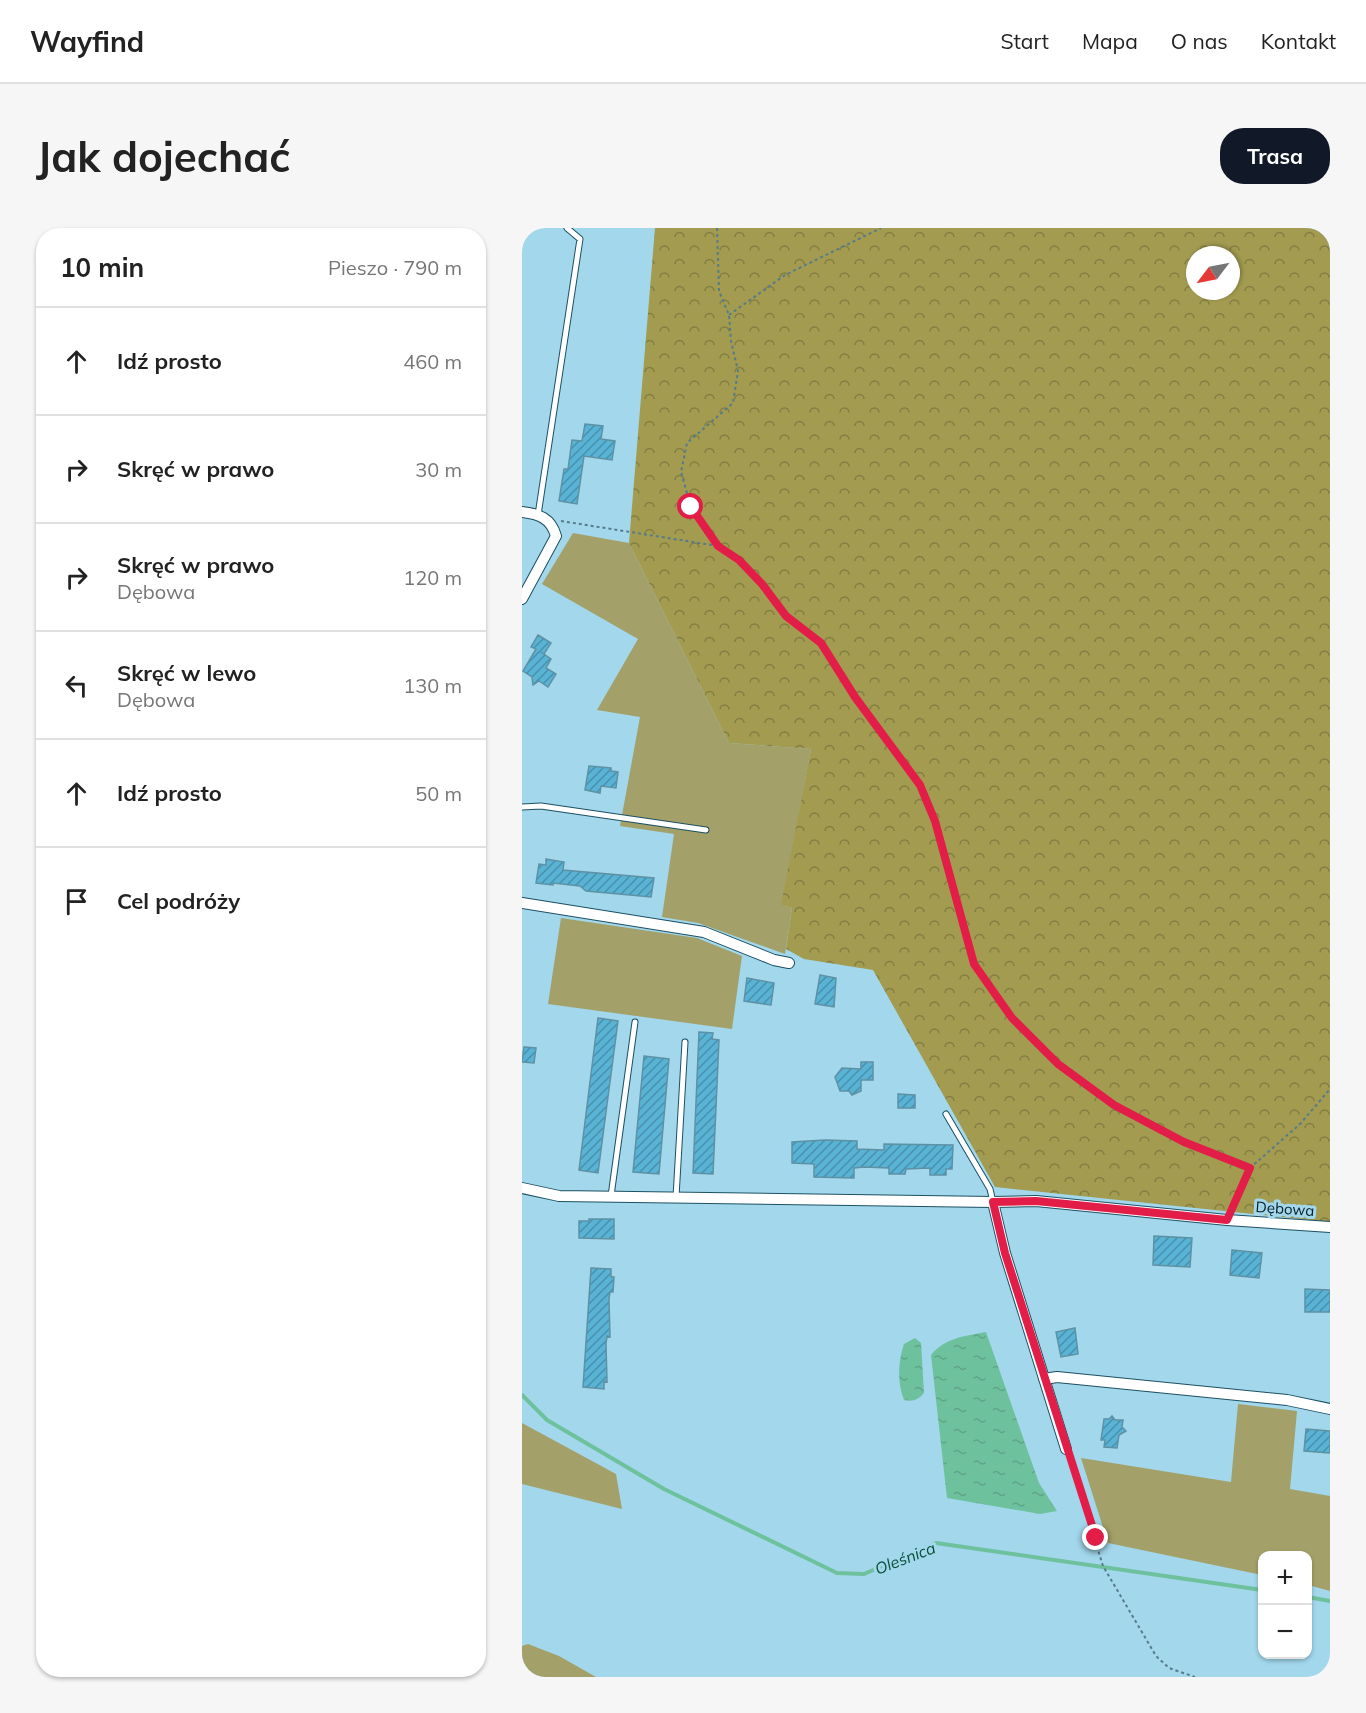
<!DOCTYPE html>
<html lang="pl">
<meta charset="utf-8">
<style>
:root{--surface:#fff;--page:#f6f6f6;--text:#222;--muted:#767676;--line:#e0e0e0;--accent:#111827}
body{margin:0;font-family:Mulish,sans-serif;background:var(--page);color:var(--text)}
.controls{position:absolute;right:18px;bottom:18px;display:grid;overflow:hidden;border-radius:12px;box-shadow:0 2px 4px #0004}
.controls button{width:54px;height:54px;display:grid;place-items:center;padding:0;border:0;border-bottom:2px solid var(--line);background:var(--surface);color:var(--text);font:30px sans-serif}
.compass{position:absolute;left:664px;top:18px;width:54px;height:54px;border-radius:50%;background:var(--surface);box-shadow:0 2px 4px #0004;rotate:238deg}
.stop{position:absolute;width:18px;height:18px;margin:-14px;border:4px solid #e11d48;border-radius:50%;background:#fff}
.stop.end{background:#e11d48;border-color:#fff;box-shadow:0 2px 6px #0008}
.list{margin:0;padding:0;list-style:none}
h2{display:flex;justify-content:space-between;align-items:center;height:78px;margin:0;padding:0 24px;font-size:26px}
h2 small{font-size:20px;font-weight:400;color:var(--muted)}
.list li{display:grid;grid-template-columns:39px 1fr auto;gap:18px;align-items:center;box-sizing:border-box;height:108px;padding:0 24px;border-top:2px solid var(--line)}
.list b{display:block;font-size:22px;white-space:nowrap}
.list p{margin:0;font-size:20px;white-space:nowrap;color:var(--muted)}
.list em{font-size:20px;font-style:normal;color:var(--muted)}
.icon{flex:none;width:33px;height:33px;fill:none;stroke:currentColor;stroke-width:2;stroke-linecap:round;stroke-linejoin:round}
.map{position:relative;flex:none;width:808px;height:1449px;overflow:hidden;border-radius:24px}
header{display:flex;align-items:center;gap:36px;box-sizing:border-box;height:84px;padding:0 30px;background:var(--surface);border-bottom:2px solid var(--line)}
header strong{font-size:28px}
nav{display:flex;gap:33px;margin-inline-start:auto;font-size:21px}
.intro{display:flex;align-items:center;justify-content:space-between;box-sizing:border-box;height:144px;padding:0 36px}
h1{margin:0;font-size:42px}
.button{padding:15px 27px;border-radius:24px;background:var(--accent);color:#fff;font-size:21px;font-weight:700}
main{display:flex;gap:36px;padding:0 36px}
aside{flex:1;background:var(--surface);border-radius:24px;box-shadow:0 2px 4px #0004}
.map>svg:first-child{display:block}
.green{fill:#a4a069}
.forest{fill:url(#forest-crowns);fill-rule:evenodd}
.water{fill:url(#water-ripples)}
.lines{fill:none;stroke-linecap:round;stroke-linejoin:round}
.stream{stroke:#6ec19d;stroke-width:4}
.building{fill:url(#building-hatch);stroke:#5f91a5;stroke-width:1.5}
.lane-casing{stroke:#1c5062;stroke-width:7}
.street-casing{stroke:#1c5062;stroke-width:12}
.path{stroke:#567c8a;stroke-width:2;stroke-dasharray:3 3;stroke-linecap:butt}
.lane{stroke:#fff;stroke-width:5}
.street{stroke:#fff;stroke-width:10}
.route{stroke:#e11d48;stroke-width:8}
.labels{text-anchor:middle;stroke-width:6;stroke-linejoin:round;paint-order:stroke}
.street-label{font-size:15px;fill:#081e25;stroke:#a2d7ec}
.water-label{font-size:16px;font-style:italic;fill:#094f38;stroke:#a2d7ec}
</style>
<header>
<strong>Wayfind</strong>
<nav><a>Start</a><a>Mapa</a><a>O nas</a><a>Kontakt</a></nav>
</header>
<div class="intro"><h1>Jak dojechać</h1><a class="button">Trasa</a></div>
<main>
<aside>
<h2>10 min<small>Pieszo · 790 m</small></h2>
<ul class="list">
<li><svg class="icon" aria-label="ahead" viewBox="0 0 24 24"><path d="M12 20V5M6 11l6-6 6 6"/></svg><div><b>Idź prosto</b></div><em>460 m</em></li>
<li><svg class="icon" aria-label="right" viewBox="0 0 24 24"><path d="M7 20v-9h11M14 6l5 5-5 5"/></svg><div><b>Skręć w prawo</b></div><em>30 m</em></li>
<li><svg class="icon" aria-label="right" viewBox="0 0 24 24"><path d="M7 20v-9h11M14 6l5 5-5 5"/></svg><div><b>Skręć w prawo</b><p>Dębowa</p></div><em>120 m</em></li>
<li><svg class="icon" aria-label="left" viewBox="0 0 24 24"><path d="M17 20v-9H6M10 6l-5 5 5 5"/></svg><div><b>Skręć w lewo</b><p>Dębowa</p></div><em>130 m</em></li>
<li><svg class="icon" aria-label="ahead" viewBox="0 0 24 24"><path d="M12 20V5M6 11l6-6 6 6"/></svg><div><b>Idź prosto</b></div><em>50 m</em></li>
<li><svg class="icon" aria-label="arrive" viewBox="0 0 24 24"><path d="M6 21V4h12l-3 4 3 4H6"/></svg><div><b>Cel podróży</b></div></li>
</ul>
</aside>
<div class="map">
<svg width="808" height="1449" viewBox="0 0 808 1449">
<defs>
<pattern id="forest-crowns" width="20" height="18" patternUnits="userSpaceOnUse" patternTransform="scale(1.5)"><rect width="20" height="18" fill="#a29b50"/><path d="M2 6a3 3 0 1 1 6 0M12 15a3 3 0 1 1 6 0" fill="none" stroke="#827e42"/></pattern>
<pattern id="water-ripples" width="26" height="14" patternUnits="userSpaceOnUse" patternTransform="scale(1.5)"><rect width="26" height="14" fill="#6ec19d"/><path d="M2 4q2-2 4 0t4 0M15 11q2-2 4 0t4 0" fill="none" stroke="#5ea587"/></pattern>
<pattern id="building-hatch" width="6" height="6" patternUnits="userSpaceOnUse" patternTransform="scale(1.5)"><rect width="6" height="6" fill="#59b3d4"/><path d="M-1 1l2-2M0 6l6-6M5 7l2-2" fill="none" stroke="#4891ac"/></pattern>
</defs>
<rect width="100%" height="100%" fill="#a2d7ec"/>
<path class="green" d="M51 305 107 315 207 515 289 521 260 677 270 680 263 726 176 695 140 689 152 606 98 598 118 489 75 482 116 411 20 356Z
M39 690 175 710 220 728 210 801 26 776Z
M716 1176 775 1183 768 1261 808 1268V1363L786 1357V1328H740V1347L586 1315 559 1230 709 1254Z
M0 1195 94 1246 100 1281 0 1256Z
M6 1416 37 1428 74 1449H0V1418Z"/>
<path class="forest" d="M133 0H808V994L473 959 351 742 282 731 264 721 270 680 259 677 289 521 207 515 107 315ZM673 27H709V63H673Z"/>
<path class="water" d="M464 1104 517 1255 535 1283 518 1286 425 1270 409 1127C423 1110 442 1108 464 1104Z
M393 1110 399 1115 402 1165C396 1172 391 1174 382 1172 375 1154 376 1134 382 1116Z"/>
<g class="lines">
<path class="stream" d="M0 1167 25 1192 142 1261 315 1345 342 1346 414 1315 740 1362
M786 1369 808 1373"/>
</g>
<path class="building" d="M63 196 81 198 79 211 93 213 90 232 62 228 55 276 37 273 42 241H46L50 212 60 213Z
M16 407 29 415 22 426 19 424 29 431 24 440 34 446 26 459 17 453 11 457 10 449 1 443 14 421 9 419Z
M67 538 89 540V543L96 544 94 560 79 558 78 565 63 562Z
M24 631 42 634 41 642 132 650 129 669 64 663 58 658 31 655V657L14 655 17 636 24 637Z
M298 747 314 750 312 779 293 776Z
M225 750 252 755 249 777 222 773Z
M76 790 96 793 76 945 57 942Z
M177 804 191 805 190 811 197 812 191 946 171 945Z
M2 819 14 820 12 835 0 834Z
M122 828 147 831 137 946 111 944Z
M339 834H351V852H339V863L330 867 327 863H318L313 849 320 840 339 841Z
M376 866 393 867V880H376Z
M303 912 335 913V921L362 922V916L431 917 430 941H424V947H408V940L384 941 383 946H367V940L342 939 332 940V950L292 949V936L270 935V914Z
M67 991H92V1011L57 1010V993H67Z
M632 1008 670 1010 668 1039 631 1037Z
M710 1022 740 1025 737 1050 708 1047Z
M69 1040 89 1041V1049H92L91 1064H88L87 1071 88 1109 85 1108 84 1116 85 1154 82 1153V1161L61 1159Z
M783 1061 808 1062V1084H783Z
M553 1100 556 1126 539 1129 534 1104Z
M590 1188 593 1192H601L600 1199 604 1203 597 1207 595 1220 582 1219 583 1212H579L582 1191H587Z
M784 1201 808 1203V1225L782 1223Z"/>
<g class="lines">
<g class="lane-casing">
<path id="lane" d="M16 287 58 11 45 0
M0 579 19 578 184 602
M424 886 468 961 471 974
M89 968 113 794
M154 969 163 814"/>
</g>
<g class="street-casing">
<path id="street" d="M0 284C17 286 29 290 34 308L0 371
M0 675 182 704 252 732 267 735
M0 960 37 968 471 974
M522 1151 535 1149 765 1172 808 1181
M544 1221 483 1025 471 974 514 973 705 992 808 999"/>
</g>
<path class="path" d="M195 0 197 63 207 87 209 113 216 143 211 175 165 215 159 244 169 279 196 318 217 332 240 356 264 388 299 415 333 469 398 557 413 593 452 736 490 790 536 836 592 877 662 914 728 940 778 896 808 861
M207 87 263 47 359 0
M39 293 196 318
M710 981 728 940
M548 1232 581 1338 634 1428 647 1440 673 1449"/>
<use href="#lane" class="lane"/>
<use href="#street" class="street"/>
</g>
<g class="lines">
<path class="route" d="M169 279 196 318 217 332 240 356 264 388 299 415 333 469 398 557 413 593 452 736 490 790 536 836 592 877 662 914 728 940 705 992 514 973 471 974 483 1025 574 1310"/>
</g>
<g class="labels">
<g class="street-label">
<text transform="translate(763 981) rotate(4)" y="5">Dębowa</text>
</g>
<g class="water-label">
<text transform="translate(383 1330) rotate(-21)" y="6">Oleśnica</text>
</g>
</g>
</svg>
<div class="controls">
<button>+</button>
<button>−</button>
</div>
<svg class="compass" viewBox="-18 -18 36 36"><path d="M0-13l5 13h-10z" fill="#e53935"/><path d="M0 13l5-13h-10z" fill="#767676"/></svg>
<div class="stop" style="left:169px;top:279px"></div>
<div class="stop end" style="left:574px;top:1310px"></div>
</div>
</main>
